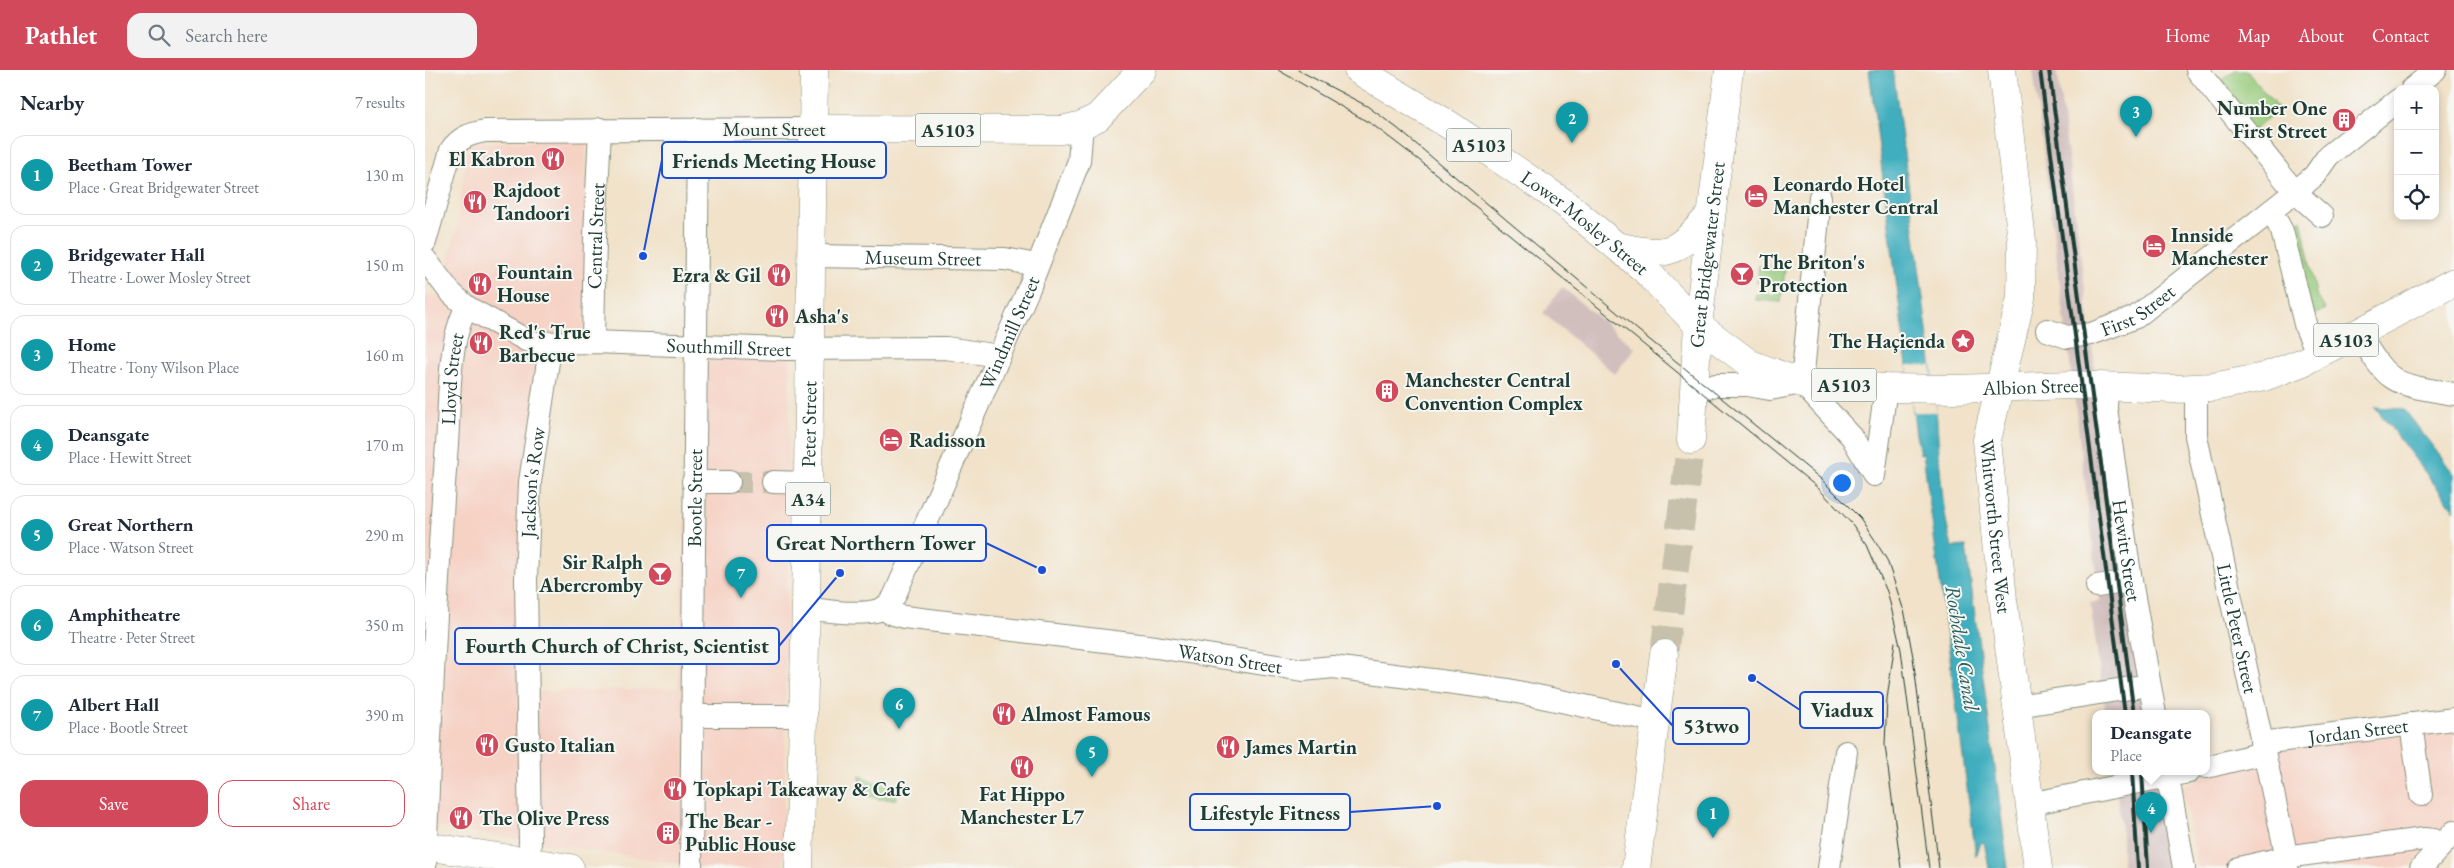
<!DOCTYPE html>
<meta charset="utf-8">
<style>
:root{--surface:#fff;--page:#f2f2f3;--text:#1f2937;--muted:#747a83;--line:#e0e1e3;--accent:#d1495b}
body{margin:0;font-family:"EB Garamond",serif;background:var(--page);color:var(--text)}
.controls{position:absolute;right:15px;top:15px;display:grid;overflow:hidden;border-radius:10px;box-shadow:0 2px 8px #0003}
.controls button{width:45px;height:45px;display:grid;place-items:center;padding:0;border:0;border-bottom:1px solid var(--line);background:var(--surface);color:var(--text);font:25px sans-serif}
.you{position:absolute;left:1416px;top:412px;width:18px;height:18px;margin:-12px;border:4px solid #fff;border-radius:50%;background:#1a73e8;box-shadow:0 0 0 8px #1a73e833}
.badge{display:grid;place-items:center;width:32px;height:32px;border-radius:50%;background:var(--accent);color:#fff;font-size:16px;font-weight:700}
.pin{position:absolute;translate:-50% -41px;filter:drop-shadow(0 1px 2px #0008)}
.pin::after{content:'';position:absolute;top:26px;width:18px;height:15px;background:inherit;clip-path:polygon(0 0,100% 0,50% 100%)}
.popup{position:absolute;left:1667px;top:640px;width:118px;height:65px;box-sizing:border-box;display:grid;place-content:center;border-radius:10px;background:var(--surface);filter:drop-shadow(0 1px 4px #0005);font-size:16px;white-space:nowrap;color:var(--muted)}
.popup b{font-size:19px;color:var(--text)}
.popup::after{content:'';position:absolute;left:50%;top:100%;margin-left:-10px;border:10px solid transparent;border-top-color:var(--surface)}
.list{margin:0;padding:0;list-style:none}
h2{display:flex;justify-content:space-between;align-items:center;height:65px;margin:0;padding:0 20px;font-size:21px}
h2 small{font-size:16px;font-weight:400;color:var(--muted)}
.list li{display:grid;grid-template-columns:32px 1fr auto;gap:15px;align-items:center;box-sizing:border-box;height:80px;margin:0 10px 10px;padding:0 10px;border:1px solid var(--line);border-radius:15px}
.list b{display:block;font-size:19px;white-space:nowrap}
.list p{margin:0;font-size:16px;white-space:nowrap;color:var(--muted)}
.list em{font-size:16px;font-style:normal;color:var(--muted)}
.actions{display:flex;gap:10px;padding:15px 20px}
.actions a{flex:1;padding:11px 0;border:1px solid var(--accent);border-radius:15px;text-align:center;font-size:18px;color:var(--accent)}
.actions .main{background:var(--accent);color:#fff}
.icon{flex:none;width:28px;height:28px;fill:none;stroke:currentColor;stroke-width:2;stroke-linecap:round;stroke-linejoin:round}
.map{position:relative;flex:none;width:2029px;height:798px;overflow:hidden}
header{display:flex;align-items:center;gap:30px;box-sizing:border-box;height:70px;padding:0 25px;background:var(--accent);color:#fff}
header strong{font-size:24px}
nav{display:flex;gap:28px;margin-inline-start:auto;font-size:18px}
.search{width:350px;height:45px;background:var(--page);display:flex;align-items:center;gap:12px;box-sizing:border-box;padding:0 18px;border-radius:15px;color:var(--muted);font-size:19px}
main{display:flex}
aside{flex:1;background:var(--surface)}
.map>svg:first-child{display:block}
.built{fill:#f6d2c4}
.industrial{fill:#d1bfbe}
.green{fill:#96ca7a;stroke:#5a8457}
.water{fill:#40aebe;stroke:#307679}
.pier{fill:#f1e2c9}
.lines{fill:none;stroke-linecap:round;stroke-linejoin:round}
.street-tunnel{stroke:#c7c1ab;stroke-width:22;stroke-dasharray:22 11;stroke-linecap:butt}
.secondary-tunnel{stroke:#c7c1ab;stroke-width:28;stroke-dasharray:28 14;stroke-linecap:butt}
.street-casing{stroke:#88907e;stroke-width:24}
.secondary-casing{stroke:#88907e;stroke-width:29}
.primary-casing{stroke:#88907e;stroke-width:29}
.street{stroke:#fff;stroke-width:22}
.secondary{stroke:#fff;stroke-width:28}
.primary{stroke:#fff;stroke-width:28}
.tram{stroke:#1f3d34;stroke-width:1}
.rail{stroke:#1f3d34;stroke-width:4}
.labels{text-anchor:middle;stroke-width:4;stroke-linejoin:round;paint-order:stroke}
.shield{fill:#f6f6f2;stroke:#60746d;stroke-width:1}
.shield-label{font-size:19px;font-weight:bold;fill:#1f3d34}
.poi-label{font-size:20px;font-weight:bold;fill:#1f3d34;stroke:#f6f6f2;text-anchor:start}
.street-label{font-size:20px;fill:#1f3d34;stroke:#f6f6f2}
.water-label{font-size:21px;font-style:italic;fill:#295f5d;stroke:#f6f6f2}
.leader{fill:none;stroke:#1d4ed8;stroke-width:2}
.callout-dot{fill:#1d4ed8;stroke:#f6f6f2;stroke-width:2}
.callout{fill:#f6f6f2;stroke:#1d4ed8;stroke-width:2}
.callout-label{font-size:21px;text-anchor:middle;font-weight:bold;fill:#1f3d34}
</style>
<header>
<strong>Pathlet</strong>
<div class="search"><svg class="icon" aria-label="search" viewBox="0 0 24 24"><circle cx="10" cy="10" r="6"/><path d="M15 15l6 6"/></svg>Search here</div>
<nav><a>Home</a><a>Map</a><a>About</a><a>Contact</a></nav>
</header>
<main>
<aside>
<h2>Nearby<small>7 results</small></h2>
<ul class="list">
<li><span class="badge" style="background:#0f9aa8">1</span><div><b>Beetham Tower</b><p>Place · Great Bridgewater Street</p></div><em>130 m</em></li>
<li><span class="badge" style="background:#0f9aa8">2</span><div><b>Bridgewater Hall</b><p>Theatre · Lower Mosley Street</p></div><em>150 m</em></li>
<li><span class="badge" style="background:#0f9aa8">3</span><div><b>Home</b><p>Theatre · Tony Wilson Place</p></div><em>160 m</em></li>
<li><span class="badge" style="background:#0f9aa8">4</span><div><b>Deansgate</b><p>Place · Hewitt Street</p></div><em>170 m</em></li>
<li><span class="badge" style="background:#0f9aa8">5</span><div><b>Great Northern</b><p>Place · Watson Street</p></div><em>290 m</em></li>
<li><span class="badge" style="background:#0f9aa8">6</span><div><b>Amphitheatre</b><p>Theatre · Peter Street</p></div><em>350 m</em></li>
<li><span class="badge" style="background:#0f9aa8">7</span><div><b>Albert Hall</b><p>Place · Bootle Street</p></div><em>390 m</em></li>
</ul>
<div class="actions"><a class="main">Save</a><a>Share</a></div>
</aside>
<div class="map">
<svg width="2029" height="798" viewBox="0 0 2029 798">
<rect width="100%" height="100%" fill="#f6f6f2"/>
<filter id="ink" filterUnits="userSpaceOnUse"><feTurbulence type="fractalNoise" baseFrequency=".02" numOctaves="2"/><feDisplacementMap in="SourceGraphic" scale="10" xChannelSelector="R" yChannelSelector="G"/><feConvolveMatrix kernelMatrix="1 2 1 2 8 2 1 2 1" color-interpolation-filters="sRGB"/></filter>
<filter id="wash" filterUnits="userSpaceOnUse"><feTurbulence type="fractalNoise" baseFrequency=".0096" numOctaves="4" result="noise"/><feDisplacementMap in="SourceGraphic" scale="20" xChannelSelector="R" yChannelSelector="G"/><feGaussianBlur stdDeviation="1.12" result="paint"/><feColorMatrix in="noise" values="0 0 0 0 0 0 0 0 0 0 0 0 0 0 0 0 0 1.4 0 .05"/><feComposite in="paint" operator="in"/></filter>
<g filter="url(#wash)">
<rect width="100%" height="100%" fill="#f1e2c9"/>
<path class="built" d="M161 70 160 261 117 271 97 622 253 618 266 283 365 284 358 798H282L0 755V225L12 227 32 158 43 73Z
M2029 659V748L1983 798H1773L1757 716 1856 678Z"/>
<path class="industrial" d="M1608 0H1632L1675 338 1721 644H1681L1665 533 1675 531Z
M1137 217 1210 278 1190 304 1118 243Z
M1689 702H1730L1744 774 1745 798H1697V765Z"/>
<path class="green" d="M1810 0H1821L1854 40 1828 61 1791 15Z
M1876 150 1891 224 1900 239 1887 246 1862 161Z
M1334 196 1360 199 1356 232 1330 230 1331 224 1350 225 1351 215 1332 213Z
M435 705 452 713 472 717 471 729H453L436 723Z"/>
<path class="water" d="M1444 0H1468C1482 105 1496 210 1509 316 1515 370 1513 425 1527 477L1541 476 1583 798H1564L1559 772 1556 773 1551 786 1498 383 1495 384 1491 365Z
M1950 337 1979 339 2029 404V440Z"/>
<path class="pier" d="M1482 295 1506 296 1512 342H1488Z"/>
</g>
<g filter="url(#ink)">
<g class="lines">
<path class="street-tunnel" d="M304 412H348"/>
<path class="secondary-tunnel" d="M1239 584 1266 370"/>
<g class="street-casing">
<g id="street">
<path d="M1772 0 1870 122 1897 146"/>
<path d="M1987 19 2010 0"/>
<path d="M1846 141 1857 161 1881 258 1893 284"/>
<path d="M0 172 26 80C35 67 45 64 60 61L388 59"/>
<path id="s1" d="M386 186 580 189 611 195"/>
<path id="s2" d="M0 189 25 222 42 237 101 270 111 273 168 272 360 279 521 278 574 286"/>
<path id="s3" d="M1622 260 1642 267 1666 264 1711 247 1870 122 1889 106 1903 86 1973 30"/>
<path d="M1934 263C1964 317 1971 314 2029 324"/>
<path id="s4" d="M168 272 170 166 175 59"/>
<path d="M1377 313 1395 127"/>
<path d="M1377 313 1427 367 1449 405"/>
<path id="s5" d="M1682 316 1681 338 1706 511 1730 644"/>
<path id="s6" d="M1771 319V366L1859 774 1862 798"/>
<path d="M1270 328 1278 318 1291 315H1322L1345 319 1377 313"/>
<path d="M1449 405 1461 318"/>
<path d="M268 412H304"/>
<path d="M348 412 383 413"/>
<path d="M1672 516 1706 511"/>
<path id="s7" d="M460 537 465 543 479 547 731 577 878 600 908 597 1083 620 1231 651"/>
<path id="s8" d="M381 538C400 541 435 546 454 540 461 538 465 533 469 527L604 218 654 91 657 55"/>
<path d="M1592 636 1724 615"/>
<path d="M268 646H379"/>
<path d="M1986 654 1996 725"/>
<path id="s9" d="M1836 673 2029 649"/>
<path d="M1781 697 1839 683"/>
<path d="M1742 702 1759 798"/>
<path d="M1604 734 1764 702"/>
<path id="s10" d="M103 792 105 773 101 509 105 412 124 285V273"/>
<path id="s11" d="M0 798C5 656 11 515 22 374 25 333 22 272 42 237"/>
<path id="s12" d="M266 798 273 59"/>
<path d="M1404 798 1421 682"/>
<path d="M1814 798 1867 786 1999 769 2009 770 2016 776"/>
<path d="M1996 798 2029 762"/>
</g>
</g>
<g class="secondary-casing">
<g id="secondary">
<path id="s13" d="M1577 0 1597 171 1596 228 1562 370 1578 530 1613 798"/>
<path d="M1191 176C1245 188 1250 184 1286 144"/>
<path id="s14" d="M1266 370 1273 255 1304 0"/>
<path d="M0 776 145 798"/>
<path d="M1211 798 1239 584"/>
</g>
</g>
<g class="primary-casing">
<g id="primary">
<path id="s15" d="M933 0 1026 56 1138 132 1219 199 1273 255 1325 294 1377 313 1461 318 1530 319 1648 315 1750 319 1788 317 1839 307 1878 292 2029 212"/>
<path d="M388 59 637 60 657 55 673 47 717 0"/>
<path id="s16" d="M374 798 381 538 389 0"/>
</g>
</g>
<use href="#street" class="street"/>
<use href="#secondary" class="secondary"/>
<use href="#primary" class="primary"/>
<path class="tram" d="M853 0 948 55 994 90 1393 418 1427 454 1442 475 1463 524 1476 580 1504 798
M873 0 942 36 972 58 1220 266 1396 409 1435 448 1448 467 1462 490 1480 544 1488 587 1514 798
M1470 572 1462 629 1460 675 1476 798"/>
<path class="rail" d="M1615 0 1700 644
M1624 0 1709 644
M1707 702 1713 798
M1717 702 1723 798"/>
</g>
</g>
<defs>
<g id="building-disc" transform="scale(1.25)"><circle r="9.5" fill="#d1495b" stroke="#f6f6f2"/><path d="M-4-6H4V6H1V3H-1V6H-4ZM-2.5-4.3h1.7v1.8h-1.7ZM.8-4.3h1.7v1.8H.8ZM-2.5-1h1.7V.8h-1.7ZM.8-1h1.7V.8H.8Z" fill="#fff"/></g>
<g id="restaurant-disc" transform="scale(1.25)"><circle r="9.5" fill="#d1495b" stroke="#f6f6f2"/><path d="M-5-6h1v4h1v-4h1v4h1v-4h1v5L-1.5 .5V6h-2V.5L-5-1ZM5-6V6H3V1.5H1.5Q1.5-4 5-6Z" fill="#fff"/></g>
<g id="hotel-disc" transform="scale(1.25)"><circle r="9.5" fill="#d1495b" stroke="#f6f6f2"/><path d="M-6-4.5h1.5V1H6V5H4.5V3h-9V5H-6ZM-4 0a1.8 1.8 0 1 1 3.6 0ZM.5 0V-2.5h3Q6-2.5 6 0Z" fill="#fff"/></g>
<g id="bar-disc" transform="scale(1.25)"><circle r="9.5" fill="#d1495b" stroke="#f6f6f2"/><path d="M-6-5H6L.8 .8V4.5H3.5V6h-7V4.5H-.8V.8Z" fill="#fff"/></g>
<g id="sight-disc" transform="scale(1.25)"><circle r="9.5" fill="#d1495b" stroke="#f6f6f2"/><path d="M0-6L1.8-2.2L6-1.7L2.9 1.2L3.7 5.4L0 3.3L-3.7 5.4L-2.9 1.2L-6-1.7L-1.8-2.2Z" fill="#fff"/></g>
</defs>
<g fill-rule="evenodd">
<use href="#building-disc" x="1919" y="50"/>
<use href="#restaurant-disc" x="128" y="89"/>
<use href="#hotel-disc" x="1331" y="126"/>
<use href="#restaurant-disc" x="50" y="132"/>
<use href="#hotel-disc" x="1729" y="176"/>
<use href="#bar-disc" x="1317" y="204"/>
<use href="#restaurant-disc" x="354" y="205"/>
<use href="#restaurant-disc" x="55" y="214"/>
<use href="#restaurant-disc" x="352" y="246"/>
<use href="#sight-disc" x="1538" y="271"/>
<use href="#restaurant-disc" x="56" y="273"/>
<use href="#building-disc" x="962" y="321"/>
<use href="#hotel-disc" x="466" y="370"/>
<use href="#bar-disc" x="235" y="504"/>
<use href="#restaurant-disc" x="579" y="644"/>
<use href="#restaurant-disc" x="62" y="675"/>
<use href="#restaurant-disc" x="803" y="677"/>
<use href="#restaurant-disc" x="597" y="697"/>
<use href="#restaurant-disc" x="250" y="719"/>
<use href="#restaurant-disc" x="36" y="748"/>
<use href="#building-disc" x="243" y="763"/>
</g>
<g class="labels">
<g class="shield">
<rect x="490.5" y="43.5" width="65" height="33" rx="4"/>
<rect x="1021.5" y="58.5" width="65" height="33" rx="4"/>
<rect x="1888.5" y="253.5" width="65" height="33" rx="4"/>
<rect x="1386.5" y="298.5" width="65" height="33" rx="4"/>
<rect x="360.5" y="412.5" width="45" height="33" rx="4"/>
</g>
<g class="shield-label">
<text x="523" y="67">A5103</text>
<text x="1054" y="82">A5103</text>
<text x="1921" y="277">A5103</text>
<text x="1419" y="322">A5103</text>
<text x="383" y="436">A34</text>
</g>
<g class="poi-label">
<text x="1902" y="45" text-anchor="end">Number One<tspan x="1902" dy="23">First Street</tspan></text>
<text x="110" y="96" text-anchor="end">El Kabron</text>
<text x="1348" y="121">Leonardo Hotel<tspan x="1348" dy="23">Manchester Central</tspan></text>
<text x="68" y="127">Rajdoot<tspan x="68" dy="23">Tandoori</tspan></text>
<text x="1746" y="172">Innside<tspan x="1746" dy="23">Manchester</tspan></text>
<text x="1334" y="199">The Briton's<tspan x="1334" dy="23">Protection</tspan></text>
<text x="72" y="209">Fountain<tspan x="72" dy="23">House</tspan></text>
<text x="336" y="212" text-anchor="end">Ezra &amp; Gil</text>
<text x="370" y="253">Asha's</text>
<text x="74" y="269">Red's True<tspan x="74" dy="23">Barbecue</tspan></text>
<text x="1520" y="278" text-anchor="end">The Haçienda</text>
<text x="980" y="317">Manchester Central<tspan x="980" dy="23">Convention Complex</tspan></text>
<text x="484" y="377">Radisson</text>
<text x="218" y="499" text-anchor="end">Sir Ralph<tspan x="218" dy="23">Abercromby</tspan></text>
<text x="596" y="651">Almost Famous</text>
<text x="80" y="682">Gusto Italian</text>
<text x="820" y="684">James Martin</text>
<text x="268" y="726">Topkapi Takeaway &amp; Cafe</text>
<text x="597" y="731" text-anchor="middle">Fat Hippo<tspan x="597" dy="23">Manchester L7</tspan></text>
<text x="54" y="755">The Olive Press</text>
<text x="260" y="758">The Bear -<tspan x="260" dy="23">Public House</tspan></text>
</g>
<g class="street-label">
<text x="349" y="66">Mount Street</text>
<text dy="7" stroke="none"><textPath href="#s15" startOffset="274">Lower Mosley Street</textPath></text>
<text dy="7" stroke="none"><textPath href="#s4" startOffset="106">Central Street</textPath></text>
<text dy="7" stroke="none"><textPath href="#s14" startOffset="186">Great Bridgewater Street</textPath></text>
<text dy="7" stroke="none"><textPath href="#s1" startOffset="112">Museum Street</textPath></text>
<text dy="7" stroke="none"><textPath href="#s3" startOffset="98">First Street</textPath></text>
<text dy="7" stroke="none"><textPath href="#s8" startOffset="382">Windmill Street</textPath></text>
<text dy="7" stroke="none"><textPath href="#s2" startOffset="335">Southmill Street</textPath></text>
<text dy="7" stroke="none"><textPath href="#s11" startOffset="490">Lloyd Street</textPath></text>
<text dy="7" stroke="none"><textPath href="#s15" startOffset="779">Albion Street</textPath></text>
<text dy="7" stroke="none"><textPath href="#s16" startOffset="444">Peter Street</textPath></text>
<text dy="7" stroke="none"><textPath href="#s10" startOffset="380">Jackson's Row</textPath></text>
<text dy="7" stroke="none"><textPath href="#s12" startOffset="370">Bootle Street</textPath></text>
<text dy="7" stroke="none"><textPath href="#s13" startOffset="462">Whitworth Street West</textPath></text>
<text dy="7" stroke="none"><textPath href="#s5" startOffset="166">Hewitt Street</textPath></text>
<text dy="7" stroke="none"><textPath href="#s6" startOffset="244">Little Peter Street</textPath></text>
<text dy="7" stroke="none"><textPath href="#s7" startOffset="351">Watson Street</textPath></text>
<text dy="7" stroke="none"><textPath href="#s9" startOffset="98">Jordan Street</textPath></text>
</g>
<g class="water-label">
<text transform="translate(1537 578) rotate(81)" y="7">Rochdale Canal</text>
</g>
</g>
<path class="leader" d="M218 186L237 90M617 500L561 473M415 503L354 576M1327 608L1375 640M1191 594L1248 656M1012 736L925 742"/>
<g class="callout-dot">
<circle cx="218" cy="186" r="5"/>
<circle cx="617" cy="500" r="5"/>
<circle cx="415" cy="503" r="5"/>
<circle cx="1327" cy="608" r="5"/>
<circle cx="1191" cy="594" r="5"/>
<circle cx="1012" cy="736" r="5"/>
</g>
<g class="callout">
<rect x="237" y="72" width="224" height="36" rx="5"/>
<rect x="342" y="455" width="219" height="36" rx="5"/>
<rect x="30" y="558" width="324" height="36" rx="5"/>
<rect x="1375" y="622" width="83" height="36" rx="5"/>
<rect x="1248" y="638" width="76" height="36" rx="5"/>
<rect x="765" y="724" width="160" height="36" rx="5"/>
</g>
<g class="callout-label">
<text x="349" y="98">Friends Meeting House</text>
<text x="451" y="480">Great Northern Tower</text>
<text x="192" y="583">Fourth Church of Christ, Scientist</text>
<text x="1417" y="647">Viadux</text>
<text x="1286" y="663">53two</text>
<text x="845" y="750">Lifestyle Fitness</text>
</g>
</svg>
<div class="controls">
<button>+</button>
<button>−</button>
<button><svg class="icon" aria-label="locate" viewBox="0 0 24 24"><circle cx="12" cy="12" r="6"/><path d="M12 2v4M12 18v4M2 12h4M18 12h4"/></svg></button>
</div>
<div class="you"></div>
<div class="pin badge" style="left:1288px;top:768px;background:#0f9aa8">1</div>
<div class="pin badge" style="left:1147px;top:73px;background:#0f9aa8">2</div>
<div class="pin badge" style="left:1711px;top:67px;background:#0f9aa8">3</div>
<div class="pin badge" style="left:1726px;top:763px;background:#0f9aa8">4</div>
<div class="popup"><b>Deansgate</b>Place</div>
<div class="pin badge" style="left:667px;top:707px;background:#0f9aa8">5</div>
<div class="pin badge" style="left:474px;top:659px;background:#0f9aa8">6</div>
<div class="pin badge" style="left:316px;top:528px;background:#0f9aa8">7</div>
</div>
</main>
